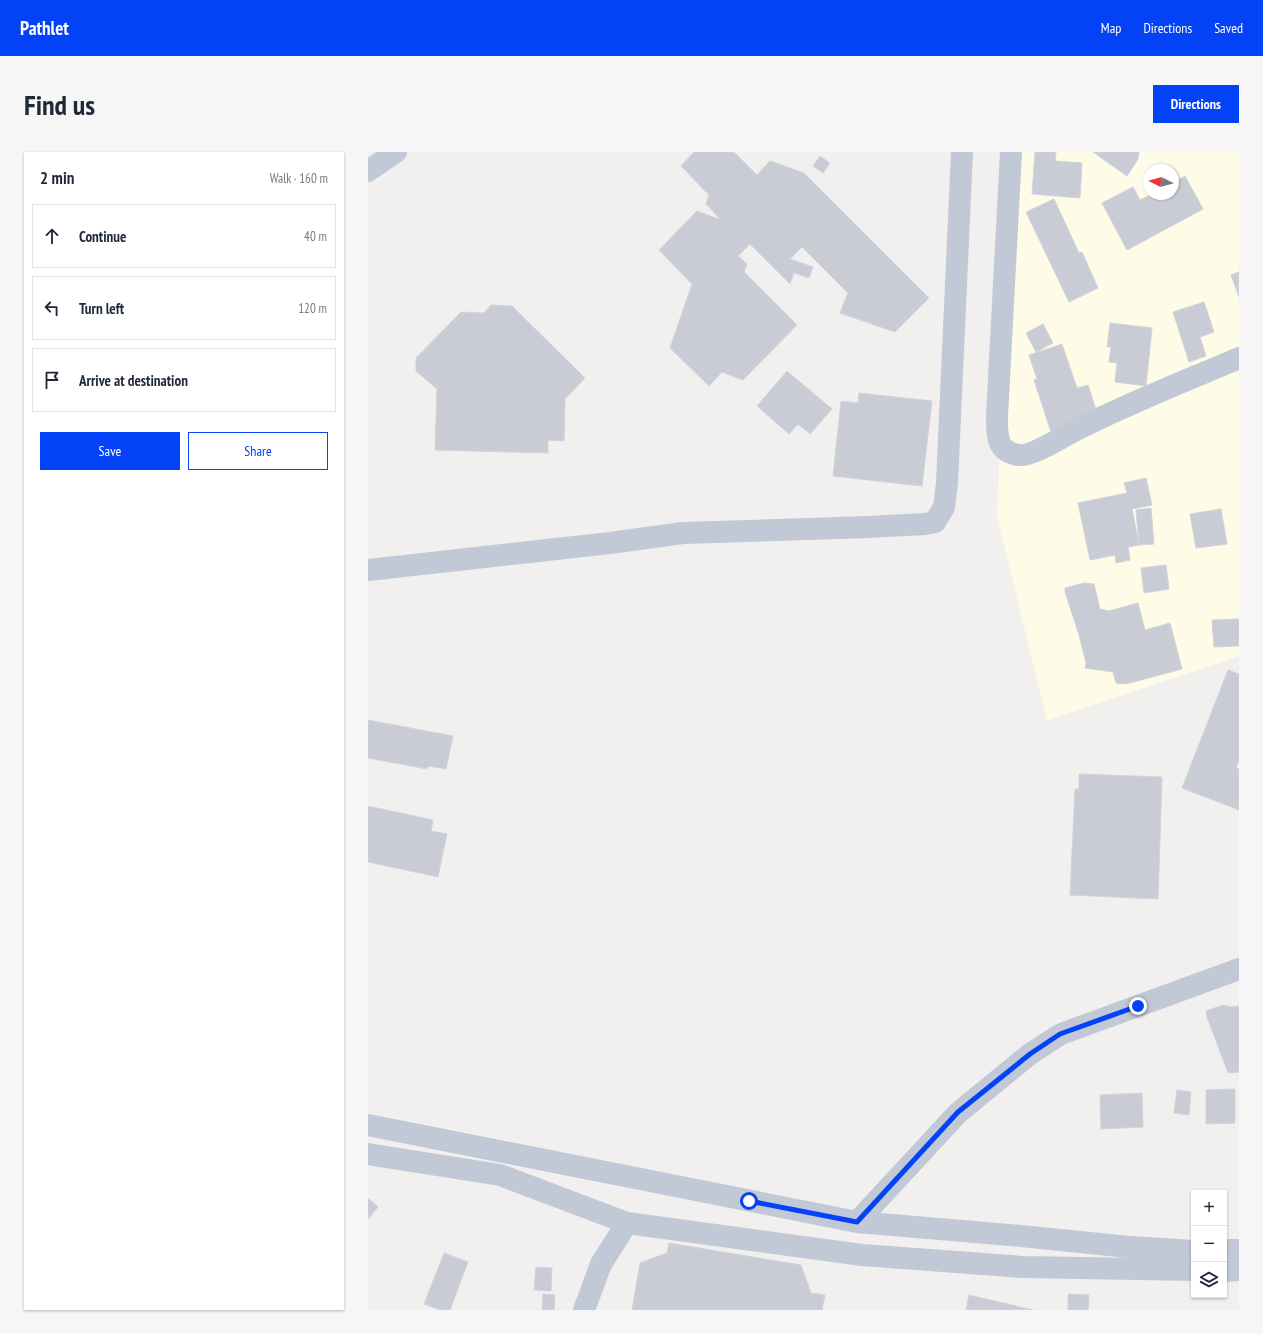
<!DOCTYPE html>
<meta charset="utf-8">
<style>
:root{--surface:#fff;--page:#f6f6f7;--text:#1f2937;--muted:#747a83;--line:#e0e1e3;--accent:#0442f7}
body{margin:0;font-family:"PT Sans Narrow",sans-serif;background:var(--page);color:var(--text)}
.controls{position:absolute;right:12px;bottom:12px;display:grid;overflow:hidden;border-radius:0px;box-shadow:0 1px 3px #0004}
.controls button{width:36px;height:36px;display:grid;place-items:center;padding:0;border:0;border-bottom:1px solid var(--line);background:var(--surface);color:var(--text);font:20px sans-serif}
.compass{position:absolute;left:775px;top:12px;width:36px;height:36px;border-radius:50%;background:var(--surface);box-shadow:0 1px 3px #0004;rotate:276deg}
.stop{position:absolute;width:12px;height:12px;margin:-9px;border:3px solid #0442f7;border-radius:50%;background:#fff}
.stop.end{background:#0442f7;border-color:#fff;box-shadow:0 1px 4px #0008}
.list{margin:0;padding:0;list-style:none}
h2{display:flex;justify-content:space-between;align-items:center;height:52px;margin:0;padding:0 16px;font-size:17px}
h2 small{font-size:13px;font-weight:400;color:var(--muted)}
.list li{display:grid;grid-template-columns:26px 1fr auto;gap:12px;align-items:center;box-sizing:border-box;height:64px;margin:0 8px 8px;padding:0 8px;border:1px solid var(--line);border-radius:0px}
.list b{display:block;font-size:15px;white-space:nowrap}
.list em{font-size:13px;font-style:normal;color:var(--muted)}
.actions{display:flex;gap:8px;padding:12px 16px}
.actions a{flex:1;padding:9px 0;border:1px solid var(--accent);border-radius:0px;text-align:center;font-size:14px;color:var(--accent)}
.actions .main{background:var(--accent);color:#fff}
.icon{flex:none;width:22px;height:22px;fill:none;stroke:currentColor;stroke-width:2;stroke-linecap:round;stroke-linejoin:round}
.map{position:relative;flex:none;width:871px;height:1158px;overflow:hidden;border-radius:0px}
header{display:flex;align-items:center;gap:24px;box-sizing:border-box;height:56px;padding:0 20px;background:var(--accent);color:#fff}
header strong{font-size:19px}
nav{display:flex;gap:22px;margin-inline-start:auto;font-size:14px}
.intro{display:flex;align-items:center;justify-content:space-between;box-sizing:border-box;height:96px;padding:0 24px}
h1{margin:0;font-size:28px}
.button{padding:10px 18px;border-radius:0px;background:var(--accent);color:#fff;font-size:14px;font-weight:700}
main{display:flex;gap:24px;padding:0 24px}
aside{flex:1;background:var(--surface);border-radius:0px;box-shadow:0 1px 3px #0004}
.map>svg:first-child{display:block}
.commercial{fill:#fefbe6;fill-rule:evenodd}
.building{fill:#caccd5;stroke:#d2d3db}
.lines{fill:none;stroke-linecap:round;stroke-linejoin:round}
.minor{stroke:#c1c8d6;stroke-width:22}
.route{stroke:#0442f7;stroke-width:5}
</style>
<header>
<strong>Pathlet</strong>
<nav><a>Map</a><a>Directions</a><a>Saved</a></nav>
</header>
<div class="intro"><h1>Find us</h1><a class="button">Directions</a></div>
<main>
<aside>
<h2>2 min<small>Walk · 160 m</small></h2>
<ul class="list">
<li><svg class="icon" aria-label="ahead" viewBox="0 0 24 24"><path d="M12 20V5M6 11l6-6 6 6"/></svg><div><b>Continue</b></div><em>40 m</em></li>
<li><svg class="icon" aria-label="left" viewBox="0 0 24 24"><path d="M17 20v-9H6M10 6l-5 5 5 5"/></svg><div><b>Turn left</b></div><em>120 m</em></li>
<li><svg class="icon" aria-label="arrive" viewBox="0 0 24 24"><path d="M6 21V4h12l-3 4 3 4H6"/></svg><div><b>Arrive at destination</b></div></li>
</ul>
<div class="actions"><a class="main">Save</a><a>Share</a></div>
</aside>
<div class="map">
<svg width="871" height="1158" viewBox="0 0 871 1158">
<rect width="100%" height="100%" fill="#f2efef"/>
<path class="commercial" d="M645 0H871V504L679 568 629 365ZM781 18H805V42H781Z"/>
<path class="building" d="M326 0H366L389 23 402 9 436 21 561 146 527 180 472 161 480 141 434 95 422 107 445 115 441 126 426 121 422 132 382 92 370 104 379 112 376 120 429 173 375 228 354 220 341 234 302 196 324 132 291 98 329 59 353 68 338 52 341 43 313 14Z
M667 0H688L687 9 714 11 712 46 664 42Z
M725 0H771L770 7 759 24Z
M452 4 462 11 455 21 445 14Z
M817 24 835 57 759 98 734 51 765 35 772 48 784 42H805V31Z
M686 47 711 101 714 100 730 136 701 150 658 60Z
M871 120V145L863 123Z
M836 150 846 180 832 185 838 204 821 210 805 160Z
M123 153 144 154 217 226 197 247 196 289 180 288V301L67 298 69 237 48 219V206L93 160 116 161Z
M742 171 784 176 778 234 747 230 749 211 741 210 743 195H739Z
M675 172 685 191 668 200 658 181Z
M694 192 709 236 720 233 729 261 686 289 666 228 669 227 661 203Z
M419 219 464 257 442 282 430 272 421 282 389 254Z
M491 241 564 249 554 334 465 324 473 249 490 251Z
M778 326 784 353 764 357 771 393 760 395 762 408 748 411 747 403 722 408 710 351 759 341 756 331Z
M783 356 786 392 771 393 768 358Z
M853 357 859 392 828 396 822 362Z
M798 413 801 437 776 441 773 416Z
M716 431 726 432 732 457 741 459 770 451 777 478 802 471 814 517 758 532 748 531 745 520 717 516 718 511 711 483 697 440V436Z
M871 467V494L846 495 844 468Z
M860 518 871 522V608L868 616 871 617V658L814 636Z
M0 568 85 584 78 617 60 614 59 617 0 606Z
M711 622 794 625 790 747 702 743 707 637H711Z
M0 654 65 668 63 679 79 682 70 725 0 710Z
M855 853 864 855 871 854V920L860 921 839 865 838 859Z
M867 937V971L838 972V938Z
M809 938 823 940 821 963 806 961Z
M774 941 775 975 733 977 732 943Z
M0 1046 10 1055 0 1067Z
M301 1091 433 1113 443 1141 457 1143 454 1158H264L272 1111 299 1101Z
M76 1101 100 1110 82 1158H73L56 1152Z
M168 1115 184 1116 183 1139 166 1138Z
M175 1142 187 1143 186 1158H174Z
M700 1142 721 1143 720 1158H700Z
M601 1143 665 1158H598Z"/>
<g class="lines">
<path class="minor" d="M643 0 629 264C629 283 628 300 651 303 662 305 693 286 704 280 758 252 815 230 871 206
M0 19 28 0
M0 418 242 391 315 381 501 375 557 372 567 370 576 355 579 331 594 0
M0 973 489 1070 653 1084 761 1095 826 1099
M0 1002 132 1023 259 1071 494 1103 655 1115 826 1118
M489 1070 590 961 662 902 693 882 871 817
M856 1098H871
M856 1119 871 1118
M216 1158 233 1112 259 1071"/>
</g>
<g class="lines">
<path class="route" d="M381 1049 489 1070 590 960 662 902 692 882 770 854"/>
</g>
</svg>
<div class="controls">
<button>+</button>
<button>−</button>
<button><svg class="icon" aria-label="layers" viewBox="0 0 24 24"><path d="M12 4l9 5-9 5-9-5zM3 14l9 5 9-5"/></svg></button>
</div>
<svg class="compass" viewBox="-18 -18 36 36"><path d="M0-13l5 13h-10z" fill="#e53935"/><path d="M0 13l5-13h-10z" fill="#747a83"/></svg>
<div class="stop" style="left:381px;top:1049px"></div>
<div class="stop end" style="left:770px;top:854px"></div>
</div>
</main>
